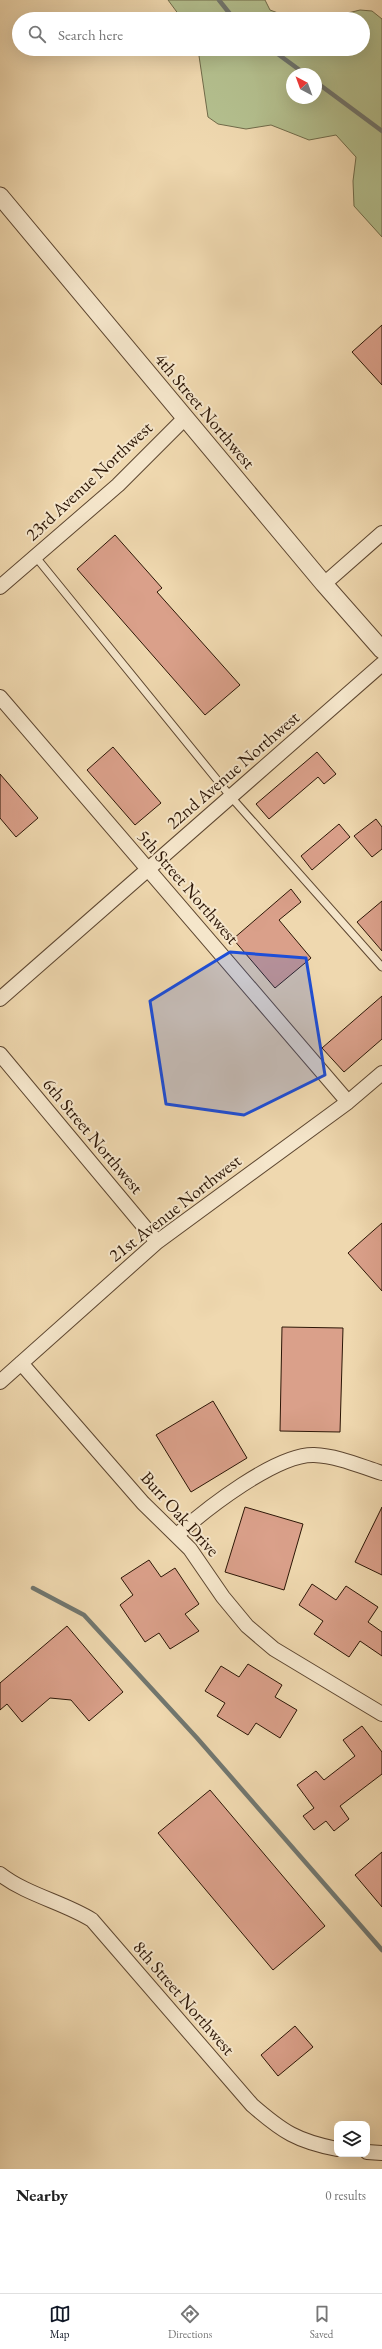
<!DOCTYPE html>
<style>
:root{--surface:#fff;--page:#f2f2f2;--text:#222;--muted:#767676;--line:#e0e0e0;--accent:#111827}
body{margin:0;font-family:"EB Garamond",serif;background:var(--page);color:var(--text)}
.controls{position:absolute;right:12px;bottom:12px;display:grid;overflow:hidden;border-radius:8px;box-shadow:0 4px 16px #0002}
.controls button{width:36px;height:36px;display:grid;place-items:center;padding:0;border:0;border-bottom:1px solid var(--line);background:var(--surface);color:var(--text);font:20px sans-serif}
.compass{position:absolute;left:286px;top:68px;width:36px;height:36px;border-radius:50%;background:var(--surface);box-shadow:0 4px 16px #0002;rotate:319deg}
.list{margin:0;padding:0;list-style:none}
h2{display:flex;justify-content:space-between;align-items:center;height:52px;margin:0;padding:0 16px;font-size:17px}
h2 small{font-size:13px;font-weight:400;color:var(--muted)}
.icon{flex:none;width:22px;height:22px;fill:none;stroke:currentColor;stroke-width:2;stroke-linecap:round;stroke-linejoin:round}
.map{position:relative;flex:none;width:382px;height:2169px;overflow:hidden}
.search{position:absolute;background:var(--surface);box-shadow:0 4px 16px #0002;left:12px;right:12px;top:12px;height:44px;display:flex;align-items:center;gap:10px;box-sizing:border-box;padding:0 14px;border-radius:22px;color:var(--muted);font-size:15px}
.sheet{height:124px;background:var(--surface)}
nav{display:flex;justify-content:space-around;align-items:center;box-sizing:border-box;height:56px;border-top:1px solid var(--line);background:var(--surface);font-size:11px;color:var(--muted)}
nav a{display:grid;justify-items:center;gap:2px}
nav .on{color:var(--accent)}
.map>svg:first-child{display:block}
.green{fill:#b4c08f;stroke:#706b4a;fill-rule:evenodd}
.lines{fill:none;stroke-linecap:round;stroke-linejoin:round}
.stream{stroke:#717770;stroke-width:4.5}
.building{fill:#daa08a;stroke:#2c1606}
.service-casing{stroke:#5d4630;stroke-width:9}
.minor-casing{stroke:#5d4630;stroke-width:16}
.tertiary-casing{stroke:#5d4630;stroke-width:19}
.service{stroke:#f5e6cb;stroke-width:7}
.minor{stroke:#f5e6cb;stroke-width:14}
.tertiary{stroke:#f5e6cb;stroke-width:17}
.marked{fill:#1d4ed8;fill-opacity:0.2;stroke:#1d4ed8;stroke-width:3;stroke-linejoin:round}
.labels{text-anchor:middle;stroke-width:4;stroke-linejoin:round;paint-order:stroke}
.street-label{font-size:18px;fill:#2c1606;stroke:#f5e6cb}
</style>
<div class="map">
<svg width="382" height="2169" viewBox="0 0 382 2169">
<rect width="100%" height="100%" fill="#efd8af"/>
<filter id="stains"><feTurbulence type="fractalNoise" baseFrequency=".005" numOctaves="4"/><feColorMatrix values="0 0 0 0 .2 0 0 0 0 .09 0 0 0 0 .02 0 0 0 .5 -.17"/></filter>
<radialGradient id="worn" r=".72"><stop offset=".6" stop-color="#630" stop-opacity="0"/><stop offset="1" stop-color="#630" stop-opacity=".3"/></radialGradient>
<path class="green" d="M168 0H265L270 10 294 19H182Z
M360 10 372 11 382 19V237L354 206 353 181 356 157 336 135 309 140 271 125 246 129 218 124 208 117 198 49H363V19H324ZM292 74H316V98H292Z"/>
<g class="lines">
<path class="stream" d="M219 0 234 19
M271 49 305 74
M316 82 382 131
M33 1588 84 1615 197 1738 382 1950"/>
</g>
<path class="building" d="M382 325V385L352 352Z
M115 535 162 588 157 592 240 685 205 715 77 569Z
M113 747 161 803 135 825 87 770Z
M317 752 336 774 324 784 318 777 269 819 256 804Z
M0 774 38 818 16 837 0 818Z
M376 819 382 827V849L372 857 354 836Z
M339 824 350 837 312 870 301 856Z
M291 889 301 902 279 920 311 958 275 988 233 939Z
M382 901V951L357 922Z
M382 996V1039L344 1072 322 1048Z
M382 1223V1291L348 1253Z
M282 1327 343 1328 340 1432 280 1431Z
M213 1401 247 1458 191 1492 156 1435Z
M245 1507 303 1524 284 1590 225 1572Z
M382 1507V1575L355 1562Z
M149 1560 161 1577 175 1568 199 1604 185 1614 199 1631 170 1649 159 1633 145 1642 120 1605 133 1595 121 1578Z
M312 1584 336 1600 346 1586 378 1607 368 1622 382 1632V1656L360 1641 349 1657 314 1634 323 1621 299 1605Z
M67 1626 123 1692 89 1721 71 1700 50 1698 22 1722 7 1704 0 1710V1683Z
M248 1664 282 1685 275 1697 297 1710 280 1738 256 1723 248 1735 217 1716 225 1703 205 1691 221 1666 239 1677Z
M362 1726 382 1752V1774L340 1806 349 1819 334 1831 326 1821 314 1830 303 1816 314 1808 297 1785 316 1771 324 1780 355 1756 343 1740Z
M210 1790 325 1926 273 1970 158 1833Z
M382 1852V1907L355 1875Z
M295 2026 313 2047 278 2076 261 2055Z"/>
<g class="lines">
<g class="service-casing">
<path id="service" d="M35 556 231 797 382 967"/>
</g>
<g class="minor-casing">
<path id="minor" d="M324 584 382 533
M0 587 118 485 185 418
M0 697 348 1102
M0 999 382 664
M0 1054 157 1242
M21 1363 143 1503 190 1549 223 1597 247 1626 274 1649 382 1714
M0 1382 157 1242 348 1102 382 1073
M177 1535C206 1509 276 1454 314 1455 338 1456 360 1466 382 1473
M0 1874C27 1895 63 1902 92 1920L252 2105C283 2132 297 2141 337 2149
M367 2152 382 2153"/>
</g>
<g class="tertiary-casing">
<path id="tertiary" d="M0 196 324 584 382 650"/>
</g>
<use href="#service" class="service"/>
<use href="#minor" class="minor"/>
<use href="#tertiary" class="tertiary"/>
</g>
<path class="marked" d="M230 952 306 958 325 1075 244 1115 166 1104 150 1001Z"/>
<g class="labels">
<g class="street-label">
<text transform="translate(205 411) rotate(50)" y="6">4th Street Northwest</text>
<text transform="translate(89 481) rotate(-43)" y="6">23rd Avenue Northwest</text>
<text transform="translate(233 770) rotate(-41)" y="6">22nd Avenue Northwest</text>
<text transform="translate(188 887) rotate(49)" y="6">5th Street Northwest</text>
<text transform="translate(93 1136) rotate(50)" y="6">6th Street Northwest</text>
<text transform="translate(175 1208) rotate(-38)" y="6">21st Avenue Northwest</text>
<text transform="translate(180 1514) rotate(48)" y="6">Burr Oak Drive</text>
<text transform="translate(184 1998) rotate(49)" y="6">8th Street Northwest</text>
</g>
</g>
<rect width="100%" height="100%" filter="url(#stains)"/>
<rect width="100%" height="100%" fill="url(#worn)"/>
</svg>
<div class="controls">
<button><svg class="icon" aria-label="layers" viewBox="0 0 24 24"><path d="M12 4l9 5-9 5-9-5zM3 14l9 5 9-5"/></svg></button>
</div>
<svg class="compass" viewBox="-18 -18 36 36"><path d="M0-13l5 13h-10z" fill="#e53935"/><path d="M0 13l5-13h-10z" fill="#767676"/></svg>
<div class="search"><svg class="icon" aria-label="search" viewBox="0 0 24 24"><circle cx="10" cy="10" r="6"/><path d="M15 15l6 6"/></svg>Search here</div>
</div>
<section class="sheet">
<h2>Nearby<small>0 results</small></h2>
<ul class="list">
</ul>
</section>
<nav>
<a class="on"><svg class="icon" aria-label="map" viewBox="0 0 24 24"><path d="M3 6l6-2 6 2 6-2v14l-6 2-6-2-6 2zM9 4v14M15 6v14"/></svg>Map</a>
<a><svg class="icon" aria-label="directions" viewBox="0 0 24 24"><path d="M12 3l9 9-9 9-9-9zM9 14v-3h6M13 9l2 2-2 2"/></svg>Directions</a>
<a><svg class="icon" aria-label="saved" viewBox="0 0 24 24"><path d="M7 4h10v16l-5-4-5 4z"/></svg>Saved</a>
</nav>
